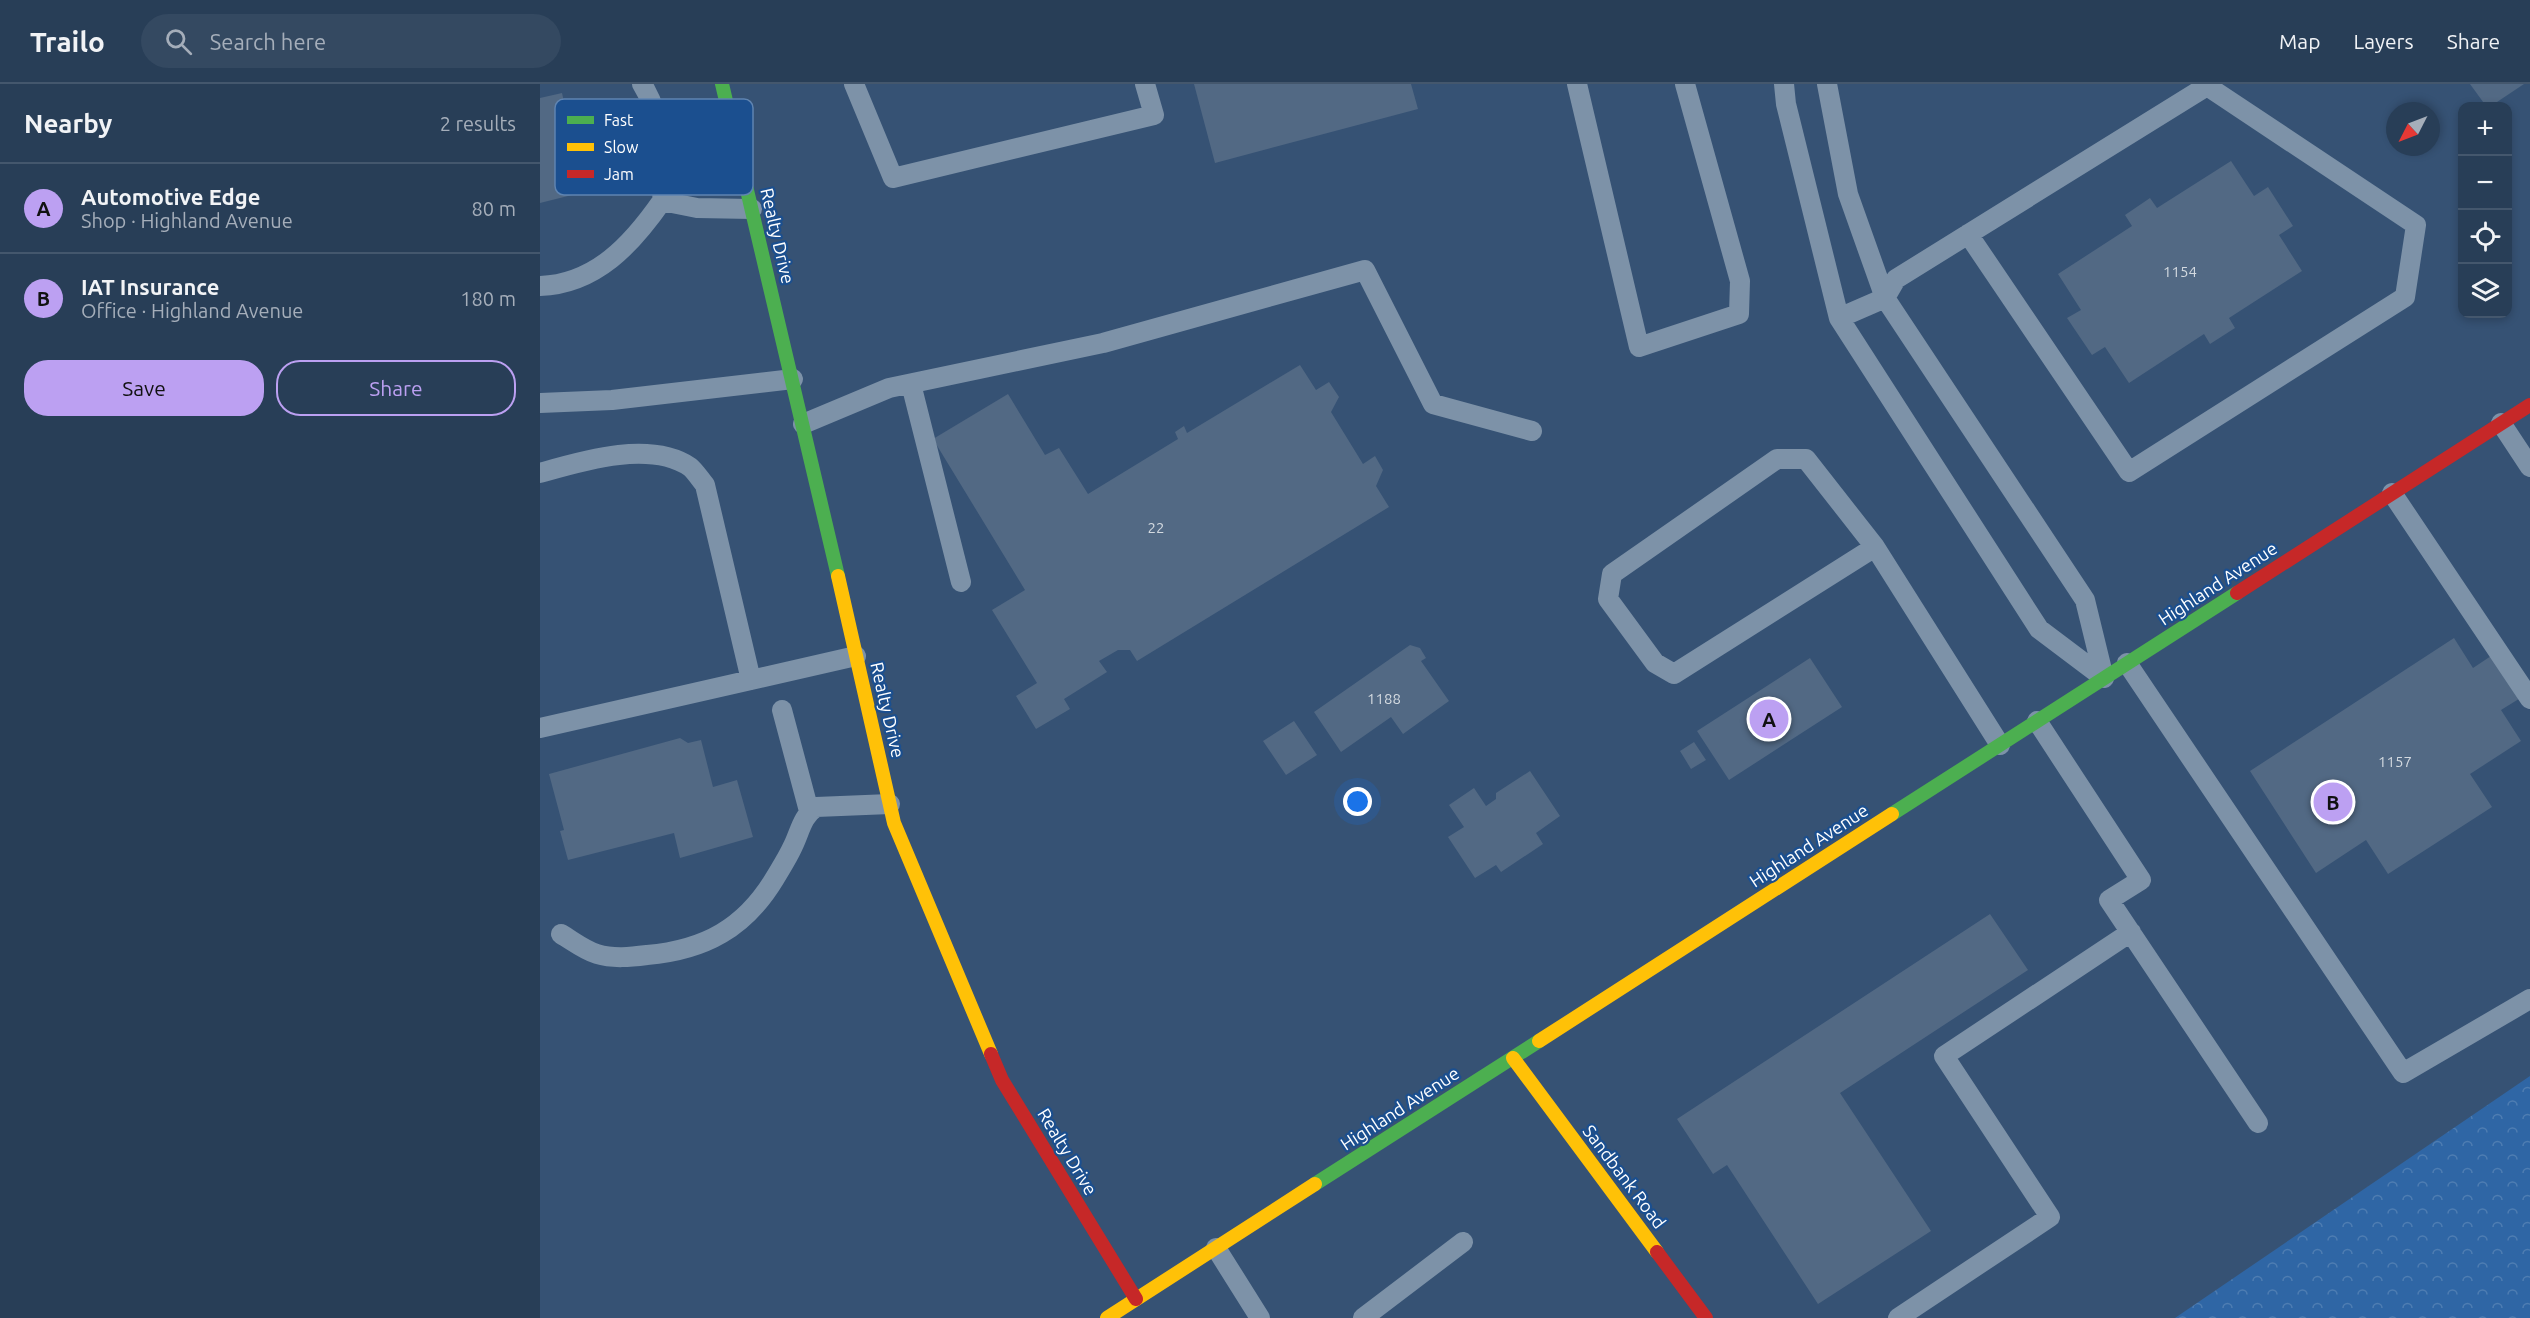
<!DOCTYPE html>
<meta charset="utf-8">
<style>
:root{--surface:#283e57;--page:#344961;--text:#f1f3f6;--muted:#a5aeba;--line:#44576d;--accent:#bca0f2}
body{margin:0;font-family:Ubuntu,sans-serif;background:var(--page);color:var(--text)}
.controls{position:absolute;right:18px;top:18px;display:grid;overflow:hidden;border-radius:12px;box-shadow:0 3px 9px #0003}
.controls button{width:54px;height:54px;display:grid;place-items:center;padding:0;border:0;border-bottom:2px solid var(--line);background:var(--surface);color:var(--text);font:30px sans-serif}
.compass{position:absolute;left:1846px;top:18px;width:54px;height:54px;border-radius:50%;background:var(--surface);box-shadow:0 3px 9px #0003;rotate:228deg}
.you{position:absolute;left:818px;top:718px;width:21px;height:21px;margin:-15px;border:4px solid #fff;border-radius:50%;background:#1a73e8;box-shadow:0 0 0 9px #1a73e833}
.badge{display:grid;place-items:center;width:39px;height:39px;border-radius:50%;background:var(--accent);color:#111;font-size:20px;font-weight:700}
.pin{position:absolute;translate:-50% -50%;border:3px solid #fff;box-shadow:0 2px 6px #0006}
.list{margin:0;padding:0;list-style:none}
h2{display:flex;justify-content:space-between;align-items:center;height:78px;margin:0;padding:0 24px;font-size:26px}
h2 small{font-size:20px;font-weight:400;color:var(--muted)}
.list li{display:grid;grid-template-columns:39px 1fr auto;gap:18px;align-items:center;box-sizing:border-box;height:90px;padding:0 24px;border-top:2px solid var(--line)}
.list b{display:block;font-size:22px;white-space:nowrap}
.list p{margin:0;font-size:20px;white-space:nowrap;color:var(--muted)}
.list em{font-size:20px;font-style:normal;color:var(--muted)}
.actions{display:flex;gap:12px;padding:18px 24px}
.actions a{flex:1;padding:14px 0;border:2px solid var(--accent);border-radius:24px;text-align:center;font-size:21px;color:var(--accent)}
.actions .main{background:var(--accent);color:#111}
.icon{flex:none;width:33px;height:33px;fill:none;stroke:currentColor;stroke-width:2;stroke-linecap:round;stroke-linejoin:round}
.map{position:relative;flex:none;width:1990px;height:1234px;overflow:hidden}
header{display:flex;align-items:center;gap:36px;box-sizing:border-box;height:84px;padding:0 30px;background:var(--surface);border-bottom:2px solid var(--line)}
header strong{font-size:28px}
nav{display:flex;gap:33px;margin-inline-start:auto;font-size:21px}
.search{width:420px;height:54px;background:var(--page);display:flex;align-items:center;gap:15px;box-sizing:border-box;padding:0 21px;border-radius:33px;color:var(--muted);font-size:22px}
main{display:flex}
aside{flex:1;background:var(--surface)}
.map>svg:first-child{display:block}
.forest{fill:url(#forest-crowns)}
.building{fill:#526984}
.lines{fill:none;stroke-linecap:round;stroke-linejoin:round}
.lane{stroke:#7d92a8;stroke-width:20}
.fast{stroke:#4caf50;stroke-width:14}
.slow{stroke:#ffc107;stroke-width:14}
.jam{stroke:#c62828;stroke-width:14}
.labels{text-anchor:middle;stroke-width:4.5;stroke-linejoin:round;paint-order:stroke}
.number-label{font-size:15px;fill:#d4dae0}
.street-label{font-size:18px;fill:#fff;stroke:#1b4f8f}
.key{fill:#1b4f8f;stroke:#5f84b1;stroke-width:1.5}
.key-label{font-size:16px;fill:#fff}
</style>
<header>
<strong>Trailo</strong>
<div class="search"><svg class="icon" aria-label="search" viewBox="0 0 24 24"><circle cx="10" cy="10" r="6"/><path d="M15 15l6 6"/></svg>Search here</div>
<nav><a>Map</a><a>Layers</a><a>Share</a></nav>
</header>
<main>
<aside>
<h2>Nearby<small>2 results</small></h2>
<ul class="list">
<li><span class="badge">A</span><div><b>Automotive Edge</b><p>Shop · Highland Avenue</p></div><em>80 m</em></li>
<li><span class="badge">B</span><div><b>IAT Insurance</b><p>Office · Highland Avenue</p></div><em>180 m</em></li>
</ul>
<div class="actions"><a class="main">Save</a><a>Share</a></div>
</aside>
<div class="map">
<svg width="1990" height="1234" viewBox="0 0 1990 1234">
<defs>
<pattern id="forest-crowns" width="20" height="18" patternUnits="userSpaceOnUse" patternTransform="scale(1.5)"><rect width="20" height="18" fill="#2f66a5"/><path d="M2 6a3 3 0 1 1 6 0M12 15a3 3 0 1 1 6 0" fill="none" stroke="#4e7db2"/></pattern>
</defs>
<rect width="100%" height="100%" fill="#365274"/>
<path class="forest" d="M1990 992V1234H1635Z"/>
<path class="building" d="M654 0H871L878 25 675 79Z
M1930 0H1984L1951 22H1946Z
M22 9 32 53 58 46 72 101 0 119V14Z
M1691 77 1714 112 1728 103 1753 142 1739 151 1762 187 1689 234 1695 244 1670 260 1664 250 1589 299 1565 263 1552 271 1527 234 1541 226 1518 190 1592 142 1585 131 1610 114 1617 124Z
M760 281 776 306 789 298 799 313 791 328 823 380 835 372 843 386 836 402 849 423 597 577 590 566H578L559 577 567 588 524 615 530 625 496 645 476 612 497 599 452 526 485 506 393 355 468 310 505 371 519 364 548 410 638 355 635 348 644 342 647 349Z
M1914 554 1933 584 1954 570 1982 613 1961 626 1981 657 1930 690 1952 723 1848 790 1826 756 1776 789 1710 687Z
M870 561 880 564 886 574 881 577 909 617 863 650 851 633 801 668 774 628Z
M1270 574 1302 623 1189 696 1157 647Z
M754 637 777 671 746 691 723 657Z
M140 654 148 659 161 656 173 703 197 696 213 753 140 774 134 749 28 776 20 747 24 746 9 690Z
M1154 658 1166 676 1151 685 1140 667Z
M990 687 1020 732 996 749 1003 760 961 788 956 781 935 794 908 753 924 743 909 721 934 704 946 722 956 715V709Z
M1450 830 1488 886 1300 1009 1391 1147 1278 1220 1187 1081 1173 1090 1137 1035Z"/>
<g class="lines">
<path class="lane" d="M102 0C123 33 126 79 122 117
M314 0 353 94 614 31 605 0
M1037 0 1099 263 1199 230 1200 197 1145 0
M1244 0 1246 20 1299 234 1499 545 1564 594
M1287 0 1308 110 1345 214 1545 516 1564 594
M0 202C56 200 92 160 122 117L157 124 212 125
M1299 234 1345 214 1356 195 1667 2 1876 141 1865 213 1589 388 1428 150
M371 300 421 498
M0 319 72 316 253 295
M1961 339 1990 383
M263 340 349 304 563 259 825 186 893 320 992 347
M0 389C42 377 110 356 150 383 155 387 160 395 165 401L211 596
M1852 409 1990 615
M1335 463 1266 375H1237L1072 490 1068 515 1115 579 1134 590 1335 463 1460 661
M1587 579 1863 989 1990 915
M242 626 269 727
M1497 637 1601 796 1569 816 1718 1039
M0 644 316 572
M21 850C33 857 44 866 57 870 73 875 91 873 107 871 165 866 205 844 235 794 241 784 248 773 253 762 260 748 262 732 276 723L350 720
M676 1164 720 1234
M823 1234 923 1158
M1358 1234 1510 1133 1404 972 1591 848"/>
<path class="fast" d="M182 0 298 492
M1352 730 1697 509
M775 1100 999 957"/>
<path class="slow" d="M298 492 354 739 451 970
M999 957 1352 730
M973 974 1117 1168
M567 1234 775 1100"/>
<path class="jam" d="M1697 509 1990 321
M451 970 462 996 596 1215
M1117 1168 1166 1234"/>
</g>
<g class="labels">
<g class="number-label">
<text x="1640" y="193">1154</text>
<text x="616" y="449">22</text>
<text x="844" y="620">1188</text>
<text x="1855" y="683">1157</text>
</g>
<g class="street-label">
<text transform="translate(237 152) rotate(77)" y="6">Realty Drive</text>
<text transform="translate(1678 500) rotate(-33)" y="6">Highland Avenue</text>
<text transform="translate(347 626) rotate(77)" y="6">Realty Drive</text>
<text transform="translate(1269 762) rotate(-33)" y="6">Highland Avenue</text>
<text transform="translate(860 1025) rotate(-33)" y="6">Highland Avenue</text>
<text transform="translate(527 1068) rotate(59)" y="6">Realty Drive</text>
<text transform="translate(1084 1093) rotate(53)" y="6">Sandbank Road</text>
</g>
</g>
<rect x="15" y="15" width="198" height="96" rx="9" class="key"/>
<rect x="27" y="32" width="27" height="8" fill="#4caf50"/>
<rect x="27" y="59" width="27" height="8" fill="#ffc107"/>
<rect x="27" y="86" width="27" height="8" fill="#c62828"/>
<g class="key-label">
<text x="64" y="42">Fast</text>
<text x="64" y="69">Slow</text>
<text x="64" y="96">Jam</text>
</g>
</svg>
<div class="controls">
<button>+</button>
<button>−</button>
<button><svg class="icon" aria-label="locate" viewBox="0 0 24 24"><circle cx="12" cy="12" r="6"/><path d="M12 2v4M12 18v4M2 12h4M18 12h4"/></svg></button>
<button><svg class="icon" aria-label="layers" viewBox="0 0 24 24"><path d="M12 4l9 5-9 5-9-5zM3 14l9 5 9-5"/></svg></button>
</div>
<svg class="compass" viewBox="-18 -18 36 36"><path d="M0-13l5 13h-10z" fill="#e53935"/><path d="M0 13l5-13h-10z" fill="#a5aeba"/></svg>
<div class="you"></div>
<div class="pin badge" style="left:1229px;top:635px">A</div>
<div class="pin badge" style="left:1793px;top:718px">B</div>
</div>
</main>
